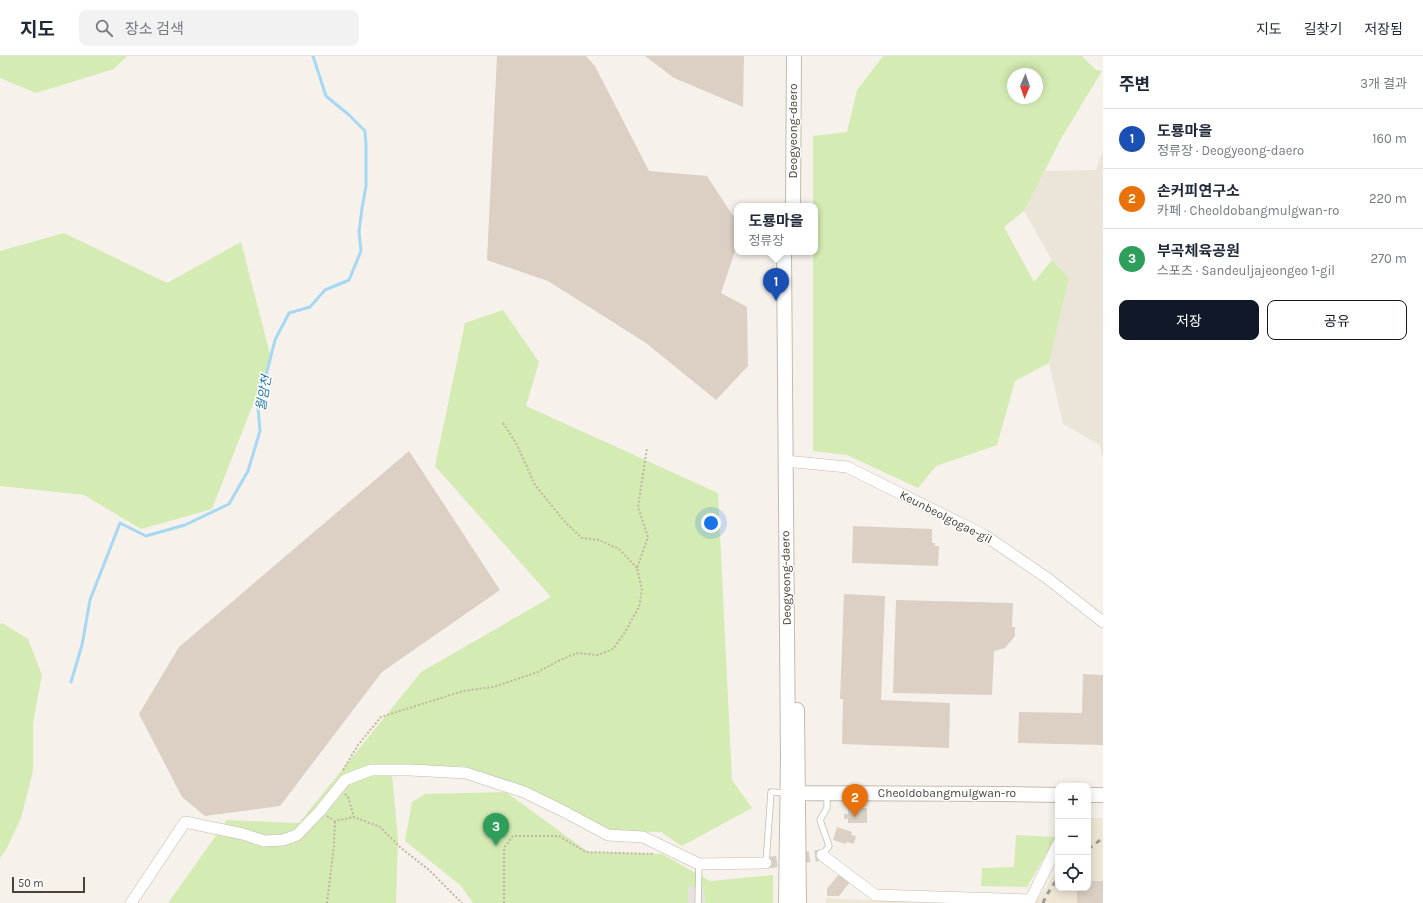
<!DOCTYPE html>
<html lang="ko">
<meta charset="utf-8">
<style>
:root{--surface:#fff;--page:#f2f2f3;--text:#1f2937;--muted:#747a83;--line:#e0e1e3;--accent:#111827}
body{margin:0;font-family:Karla,"Noto Sans KR",sans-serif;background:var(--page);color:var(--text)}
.controls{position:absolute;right:12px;bottom:12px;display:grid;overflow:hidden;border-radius:8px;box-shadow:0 2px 10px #0003}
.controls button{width:36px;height:36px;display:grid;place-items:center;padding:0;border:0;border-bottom:1px solid var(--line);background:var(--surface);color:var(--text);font:20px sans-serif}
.compass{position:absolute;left:1007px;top:12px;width:36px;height:36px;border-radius:50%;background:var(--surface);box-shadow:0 2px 10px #0003;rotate:182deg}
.scale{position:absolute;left:12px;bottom:10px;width:73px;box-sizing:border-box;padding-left:4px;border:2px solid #4b4338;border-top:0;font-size:11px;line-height:14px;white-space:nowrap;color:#4b4338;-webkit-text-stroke:3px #fff;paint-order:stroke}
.you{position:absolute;left:711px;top:467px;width:14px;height:14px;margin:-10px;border:3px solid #fff;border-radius:50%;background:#1a73e8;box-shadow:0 0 0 6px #1a73e833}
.badge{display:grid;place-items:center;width:26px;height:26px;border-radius:50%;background:var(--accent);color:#fff;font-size:13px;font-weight:700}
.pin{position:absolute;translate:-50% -33px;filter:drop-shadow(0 1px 2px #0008)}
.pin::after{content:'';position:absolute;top:21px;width:14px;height:12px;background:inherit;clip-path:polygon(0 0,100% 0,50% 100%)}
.popup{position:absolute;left:734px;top:147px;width:84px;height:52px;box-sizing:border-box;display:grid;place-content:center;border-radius:8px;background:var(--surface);filter:drop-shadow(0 1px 3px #0005);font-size:13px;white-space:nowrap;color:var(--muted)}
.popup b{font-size:15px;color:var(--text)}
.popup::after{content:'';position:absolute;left:50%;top:100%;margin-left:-8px;border:8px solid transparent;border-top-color:var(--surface)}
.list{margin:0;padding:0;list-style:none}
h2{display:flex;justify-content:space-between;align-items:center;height:52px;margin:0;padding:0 16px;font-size:17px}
h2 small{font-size:13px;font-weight:400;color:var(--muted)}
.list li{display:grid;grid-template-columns:26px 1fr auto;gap:12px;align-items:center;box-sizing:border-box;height:60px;padding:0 16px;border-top:1px solid var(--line)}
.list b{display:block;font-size:15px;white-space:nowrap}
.list p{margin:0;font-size:13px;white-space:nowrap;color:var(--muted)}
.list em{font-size:13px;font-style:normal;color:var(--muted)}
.actions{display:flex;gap:8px;padding:12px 16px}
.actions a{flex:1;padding:9px 0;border:1px solid var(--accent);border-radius:8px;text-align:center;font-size:14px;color:var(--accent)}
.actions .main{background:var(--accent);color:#fff}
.icon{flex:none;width:22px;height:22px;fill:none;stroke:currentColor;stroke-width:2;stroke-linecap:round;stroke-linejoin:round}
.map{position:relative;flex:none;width:1103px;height:847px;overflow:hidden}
header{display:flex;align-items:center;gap:24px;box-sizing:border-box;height:56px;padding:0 20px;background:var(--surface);border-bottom:1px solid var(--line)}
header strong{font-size:19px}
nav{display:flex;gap:22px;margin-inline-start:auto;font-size:14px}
.search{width:280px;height:36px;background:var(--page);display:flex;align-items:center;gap:10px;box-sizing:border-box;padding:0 14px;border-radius:8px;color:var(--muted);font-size:15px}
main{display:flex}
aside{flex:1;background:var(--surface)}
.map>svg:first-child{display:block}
.residential{fill:#eae4d9}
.education{fill:#efe7d5}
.green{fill:#d4ebb3;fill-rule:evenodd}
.parking{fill:#e5e2df}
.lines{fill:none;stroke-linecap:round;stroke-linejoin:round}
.stream{stroke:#a7d8f3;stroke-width:3}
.building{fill:#dbd0c3}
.minor-tunnel{stroke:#d4cfc7;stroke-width:11;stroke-dasharray:11 5.5;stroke-linecap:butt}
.service-casing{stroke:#c2baad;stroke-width:7}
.minor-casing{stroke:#c2baad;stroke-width:12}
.tertiary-casing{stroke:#c2baad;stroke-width:16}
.path{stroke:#c4b59e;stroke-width:2;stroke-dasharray:2 2;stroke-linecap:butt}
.service{stroke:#fff;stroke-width:5.5}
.minor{stroke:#fff;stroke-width:11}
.tertiary{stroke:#fff;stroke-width:14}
.rail{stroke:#9a9a9a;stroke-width:3;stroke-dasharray:5 5;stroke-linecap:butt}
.labels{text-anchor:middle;stroke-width:3;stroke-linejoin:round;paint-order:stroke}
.street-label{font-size:12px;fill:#4b4338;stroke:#fff}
.water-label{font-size:13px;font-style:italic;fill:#297aab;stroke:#fff}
</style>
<header>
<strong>지도</strong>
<div class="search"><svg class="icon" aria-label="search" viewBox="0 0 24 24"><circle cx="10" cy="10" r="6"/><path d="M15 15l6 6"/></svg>장소 검색</div>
<nav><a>지도</a><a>길찾기</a><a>저장됨</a></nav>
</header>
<main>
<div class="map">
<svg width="1103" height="847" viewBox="0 0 1103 847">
<rect width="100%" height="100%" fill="#f6f2eb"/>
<path class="residential" d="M1103 94V403L1100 389 1063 368 1049 307 1069 222 1052 204 1024 155 1044 115 1096 114Z"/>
<path class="education" d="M1088 762H1103V847H1035L1058 814V832H1088Z
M826 842 925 847H826Z"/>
<path class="green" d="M0 0H127L114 13 36 37 0 22Z
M883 0H1082L1096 14 1102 15 1062 81 1024 155 1004 171 1034 226 1052 204 1069 222 1049 307 1015 325 997 389 936 410 918 432 847 399 813 395V196H815V150H813V80L847 76 857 34ZM1013 18H1037V42H1013Z
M64 177 167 227 241 186 271 302 212 453 141 473 84 439 0 430V195Z
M503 254 539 306 526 350 718 437 732 724 752 752 682 790 661 776 608 775 530 733 463 710 392 718 398 783 396 847H168L227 764 299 767 421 616 551 541 435 410 465 267Z
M2 567 28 583 42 619 33 667V715L21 762 6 794 0 802V568Z
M506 736 588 796 662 798 710 825 773 819V847H473L472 845 460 829 405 785 412 746 425 738Z
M1016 779 1056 781 1027 831 981 830 982 812 1014 811Z"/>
<path class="parking" d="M688 831H704L705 847H688Z"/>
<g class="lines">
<path class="stream" d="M71 626 82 589 90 544 120 467 146 480 185 469 229 448 248 415 260 375 258 351 275 284 289 257 310 251 325 234 349 224 361 195 359 176 362 152 366 130V89L365 75 349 59 326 40 313 0"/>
</g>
<path class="building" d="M497 0H586L595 10 649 115 707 120 737 166V189L721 237 747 251 748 310 716 344 646 287 548 225 487 204Z
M645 0H744L743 51 674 22Z
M409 395 500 534 382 616 280 750 205 760 182 741 139 658 179 591Z
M853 470 932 473V487H935V490H939L938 510 852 507Z
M844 538 885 540 881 644 950 647 949 692 842 688 843 643H840Z
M896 544 1013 547 1012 571H1015V580L1005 592 994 595 992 639 893 637Z
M1083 618 1103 619V689L1018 687 1019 656 1082 657Z
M848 752H867V767H848V763H844V758H848Z
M837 771 852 776 851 779 856 780 854 788 847 786 846 788 833 784Z
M839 818 850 826 839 840H827V833Z
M1088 825H1103V847H1077V832H1088Z"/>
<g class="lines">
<path class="minor-tunnel" d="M766 807 822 799"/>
<g class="service-casing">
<path id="service" d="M822 799 829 790 820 764 827 752V737
M766 807 771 736 787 737
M698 847 699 808"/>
</g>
<g class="minor-casing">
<path id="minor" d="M785 405 847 411 984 479 1047 522 1103 566
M822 799 875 839 1030 844
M131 847 185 766 243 778 264 785 283 784 297 779 320 755 345 724 371 714H410L466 717 524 736 563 755 608 779 643 781 699 808 766 807
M1029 847 1058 788"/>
</g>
<g class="tertiary-casing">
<path id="tertiary" d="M793 150 794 0
M784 196 788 702 786 847
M797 654 799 847
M790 737 1006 738 1058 739
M1088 739H1103"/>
</g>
<path class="path" d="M503 367 516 387 535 429 565 466 582 482 599 484 619 493 637 512
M343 714 358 689 381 661 463 635 493 631 538 616 558 605 577 597 598 599 613 593 625 576 639 551 642 534 637 512 648 481 638 451 647 392
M345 738 348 741 354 761 380 771 401 792 429 814 462 847
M327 760 335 765 354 761
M327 847 334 790 335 765
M504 847V792L513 780H559L586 796 653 798"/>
<use href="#service" class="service"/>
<use href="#minor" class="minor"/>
<use href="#tertiary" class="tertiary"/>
<path class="rail" d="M1088 793 1103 782
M1043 847 1046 840 1058 822"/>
</g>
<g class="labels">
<g class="street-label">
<text transform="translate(793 75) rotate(-90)" y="4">Deogyeong-daero</text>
<text transform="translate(946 461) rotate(27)" y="4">Keunbeolgogae-gil</text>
<text transform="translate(786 522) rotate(-91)" y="4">Deogyeong-daero</text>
<text x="947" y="741">Cheoldobangmulgwan-ro</text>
</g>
<g class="water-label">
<text transform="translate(263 337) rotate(-80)" y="5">월암천</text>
</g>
</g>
</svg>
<div class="controls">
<button>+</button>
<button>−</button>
<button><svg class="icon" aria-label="locate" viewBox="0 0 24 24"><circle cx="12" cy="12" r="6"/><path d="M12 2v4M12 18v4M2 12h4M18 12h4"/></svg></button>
</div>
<svg class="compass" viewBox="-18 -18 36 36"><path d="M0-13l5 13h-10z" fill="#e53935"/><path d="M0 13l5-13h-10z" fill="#747a83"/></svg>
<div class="scale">50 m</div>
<div class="you"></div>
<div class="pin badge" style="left:776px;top:245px;background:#1a4fb4">1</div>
<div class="popup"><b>도룡마을</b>정류장</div>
<div class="pin badge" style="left:855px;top:761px;background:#e8710a">2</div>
<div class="pin badge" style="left:496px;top:790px;background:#2e9e5b">3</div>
</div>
<aside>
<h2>주변<small>3개 결과</small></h2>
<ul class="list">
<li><span class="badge" style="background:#1a4fb4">1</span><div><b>도룡마을</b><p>정류장 · Deogyeong-daero</p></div><em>160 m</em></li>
<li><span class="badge" style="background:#e8710a">2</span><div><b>손커피연구소</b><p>카페 · Cheoldobangmulgwan-ro</p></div><em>220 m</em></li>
<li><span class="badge" style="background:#2e9e5b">3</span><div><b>부곡체육공원</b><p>스포츠 · Sandeuljajeongeo 1-gil</p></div><em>270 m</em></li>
</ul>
<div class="actions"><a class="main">저장</a><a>공유</a></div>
</aside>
</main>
